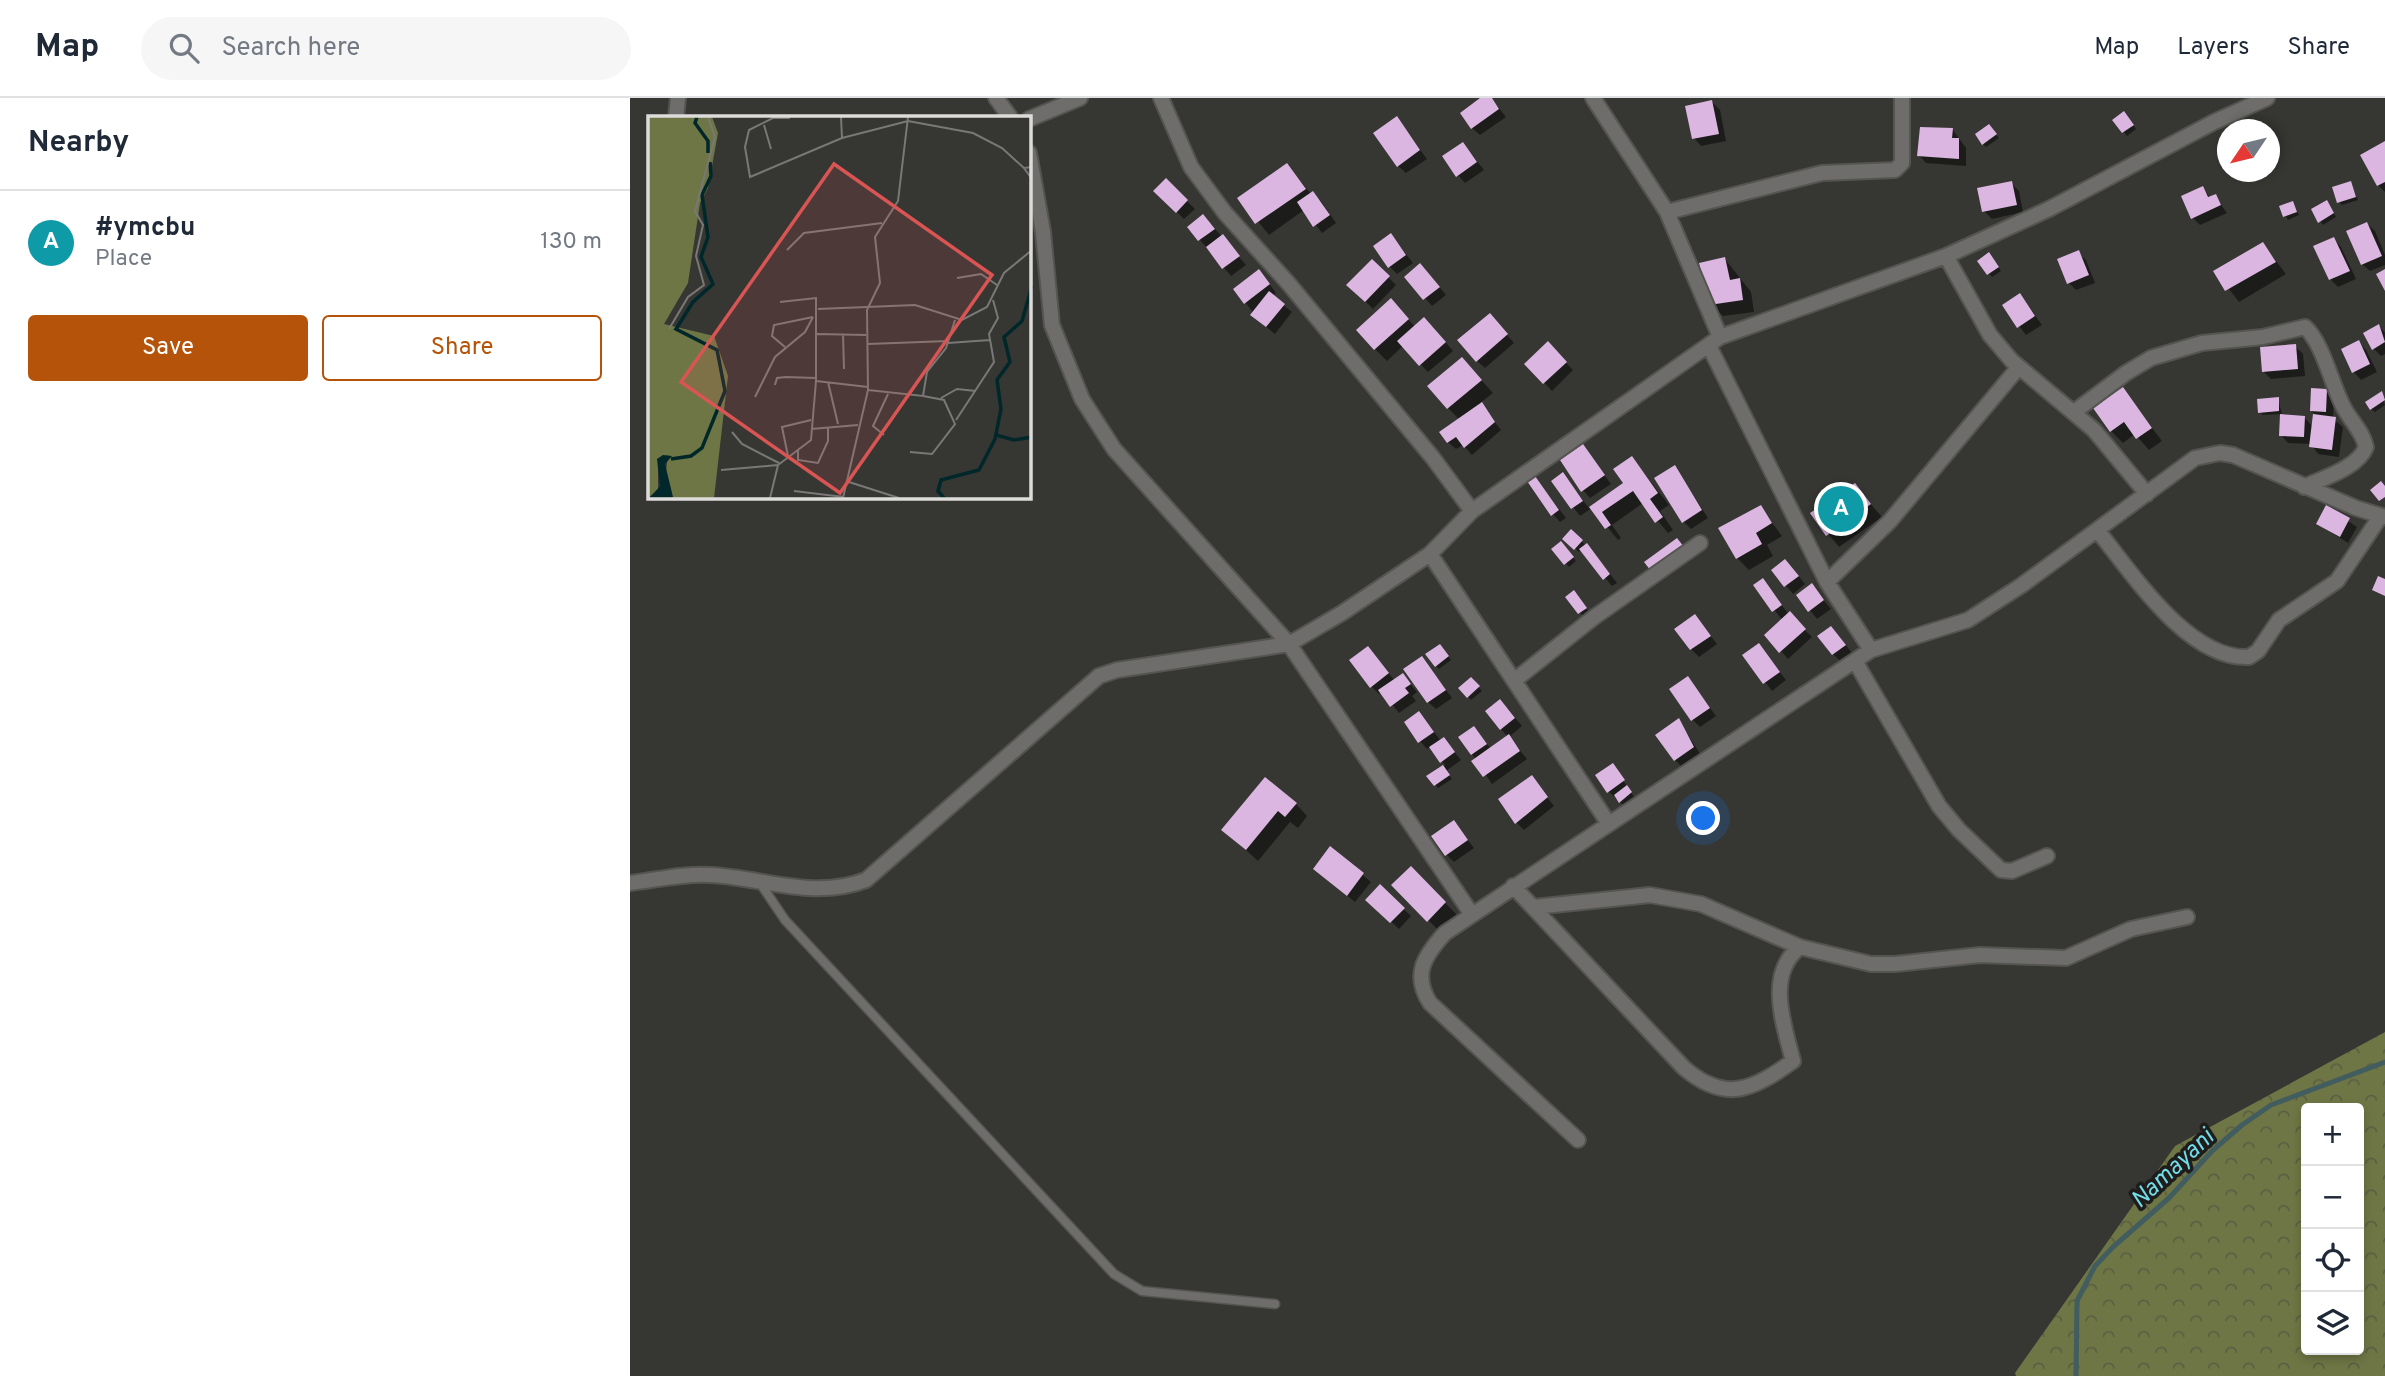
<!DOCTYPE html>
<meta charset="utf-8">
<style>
:root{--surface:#fff;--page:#f6f6f7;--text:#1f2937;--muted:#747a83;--line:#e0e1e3;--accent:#b45309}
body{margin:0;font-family:Overpass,sans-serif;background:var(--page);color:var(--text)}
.controls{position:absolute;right:21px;bottom:21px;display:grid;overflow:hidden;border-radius:7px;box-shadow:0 4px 10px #0003}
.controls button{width:63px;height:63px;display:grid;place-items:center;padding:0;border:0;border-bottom:2px solid var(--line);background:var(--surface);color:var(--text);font:35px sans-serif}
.compass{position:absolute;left:1587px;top:21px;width:63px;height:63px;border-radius:50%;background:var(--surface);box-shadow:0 4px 10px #0003;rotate:235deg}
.you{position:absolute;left:1074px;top:721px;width:24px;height:24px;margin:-18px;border:5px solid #fff;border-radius:50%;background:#1a73e8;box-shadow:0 0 0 10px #1a73e833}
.badge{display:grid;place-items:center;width:46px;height:46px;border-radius:50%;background:var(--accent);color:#fff;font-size:23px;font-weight:700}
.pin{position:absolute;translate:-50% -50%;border:4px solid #fff;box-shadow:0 2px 7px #0006}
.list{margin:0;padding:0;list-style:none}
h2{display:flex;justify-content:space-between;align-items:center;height:91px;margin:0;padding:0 28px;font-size:30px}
h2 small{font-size:23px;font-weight:400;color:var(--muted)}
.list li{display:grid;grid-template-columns:46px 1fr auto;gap:21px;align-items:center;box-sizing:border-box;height:105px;padding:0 28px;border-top:2px solid var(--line)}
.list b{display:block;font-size:26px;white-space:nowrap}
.list p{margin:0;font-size:23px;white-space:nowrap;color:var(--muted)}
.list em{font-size:23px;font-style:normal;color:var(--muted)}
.actions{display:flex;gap:14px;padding:21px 28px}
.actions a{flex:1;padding:16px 0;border:2px solid var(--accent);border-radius:7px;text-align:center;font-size:24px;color:var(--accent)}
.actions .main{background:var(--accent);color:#fff}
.icon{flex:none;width:38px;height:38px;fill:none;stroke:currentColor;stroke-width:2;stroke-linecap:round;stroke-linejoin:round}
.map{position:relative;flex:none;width:1755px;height:1278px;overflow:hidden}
header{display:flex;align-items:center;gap:42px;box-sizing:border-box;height:98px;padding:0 35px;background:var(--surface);border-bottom:2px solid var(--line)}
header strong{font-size:33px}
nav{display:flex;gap:38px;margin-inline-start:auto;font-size:24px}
.search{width:490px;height:63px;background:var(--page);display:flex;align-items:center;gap:18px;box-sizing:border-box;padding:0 24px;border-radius:38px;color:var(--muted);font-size:26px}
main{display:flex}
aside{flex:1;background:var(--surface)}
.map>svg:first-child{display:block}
.forest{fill:url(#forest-crowns);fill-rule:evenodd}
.shadow{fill:#0007}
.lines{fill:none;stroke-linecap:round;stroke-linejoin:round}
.stream{stroke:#425d5f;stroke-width:5}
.building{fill:#dbb6e0}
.service-casing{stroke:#545451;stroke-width:11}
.minor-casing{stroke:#545451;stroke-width:18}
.service{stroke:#6e6d6b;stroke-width:8}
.minor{stroke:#6e6d6b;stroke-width:14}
.labels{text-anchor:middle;stroke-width:7;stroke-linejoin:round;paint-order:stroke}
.water-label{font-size:24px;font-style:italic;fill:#72dde9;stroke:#1e1d1c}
.inset-river{fill:none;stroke:#00272a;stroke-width:3.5}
.inset-road{fill:none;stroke:#797876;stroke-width:2}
.view{fill:#d85554;fill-opacity:0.15;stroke:#d85554;stroke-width:3.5}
.inset-edge{fill:none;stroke:#dddcda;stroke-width:3.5}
</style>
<header>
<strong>Map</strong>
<div class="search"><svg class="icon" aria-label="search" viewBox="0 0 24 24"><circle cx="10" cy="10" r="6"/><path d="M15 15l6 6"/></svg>Search here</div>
<nav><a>Map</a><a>Layers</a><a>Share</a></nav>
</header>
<main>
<aside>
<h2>Nearby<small></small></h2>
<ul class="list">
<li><span class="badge" style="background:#0f9aa8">A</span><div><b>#ymcbu</b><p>Place</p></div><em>130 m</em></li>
</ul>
<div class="actions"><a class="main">Save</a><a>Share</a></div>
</aside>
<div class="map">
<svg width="1755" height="1278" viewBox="0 0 1755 1278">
<defs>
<pattern id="forest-crowns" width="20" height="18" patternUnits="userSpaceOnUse" patternTransform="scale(1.75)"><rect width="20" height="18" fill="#6f7645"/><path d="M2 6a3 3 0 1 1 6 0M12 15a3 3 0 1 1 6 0" fill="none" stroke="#5b5f43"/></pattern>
</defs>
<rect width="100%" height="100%" fill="#363633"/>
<path class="forest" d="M1755 934V1278H1386L1385 1275 1545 1048ZM1676 1010H1729V1252H1676Z"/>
<path class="shadow" d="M853 0H861L876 19 850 37 842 30Z
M1082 4 1090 12 1096 43 1071 48 1064 40Z
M1497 18 1506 31 1497 38 1485 22Z
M767 21 797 61 776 75 768 68Z
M1362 31 1369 40 1356 49 1353 46Z
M1323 32 1336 50V68L1296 65 1289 57Z
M1755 45V94L1748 87Z
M833 46 854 72 835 85 828 77Z
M657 67 681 96 691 103 706 125 692 135 674 112 639 137 609 100Z
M536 83 565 111 554 121 526 93Z
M1381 85 1389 93 1393 114 1362 121 1354 113Z
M1720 85 1728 102 1712 107 1709 104Z
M1572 90 1581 100 1585 98 1597 115 1570 127 1563 120Z
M1662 105 1669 117 1658 122 1651 109Z
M1700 108 1706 119 1693 127 1690 123Z
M581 126 616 167 601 178 559 129Z
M1737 126 1745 133 1755 157V167L1740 173 1732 166Z
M761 137 783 165 767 176 759 168Z
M1704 141 1711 149 1726 181 1708 189 1700 181Z
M1633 146 1656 176 1609 204 1586 174Z
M1448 155 1456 162 1465 185 1446 192 1439 185Z
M1362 159 1371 173 1362 179 1349 163Z
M1095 161 1121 194 1124 214 1093 218 1081 206Z
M742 163 766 187 743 211 719 187Z
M798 175 816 197 802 208 777 179Z
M636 181 646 195 642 198 662 214 645 236 630 224 616 205Z
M1390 197 1412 227 1396 237 1374 208Z
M773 215 785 229 802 228 823 253 798 274 773 248 757 263 745 251Z
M867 225 884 245 855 270 847 263Z
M1749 228 1755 235V256L1751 258 1744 251Z
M1728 244 1736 252 1747 274 1731 282 1724 274Z
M918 246 943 272 922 293 897 266Z
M1665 248 1673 256 1675 278 1641 281 1634 274Z
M832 261 863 295 850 305 871 332 842 357 833 347 826 351 818 344 830 322 818 310Z
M1493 292 1532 343 1519 352 1505 336 1493 345 1481 333Z
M1696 293 1704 300 1703 321 1713 329 1709 359 1688 356 1681 346 1658 345 1651 337 1674 319 1683 329 1685 316 1681 313Z
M1751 295 1755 307 1745 314 1741 311Z
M1648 301 1652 316 1633 317 1629 314Z
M952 348 981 386 960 400 953 392Z
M1002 360 1039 407 1030 413 1043 432 1038 435 1013 405 982 427 991 440 988 442 962 410 950 418 923 383 933 377 959 410 995 385Z
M1045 369 1078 420 1061 431 1054 424Z
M905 380 936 420 930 424 923 416Z
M1225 388 1252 419 1209 449 1182 415Z
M1697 409 1727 429 1718 445 1688 426Z
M1131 410 1152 438 1137 447 1143 458 1119 472 1107 460Z
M941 434 964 455 987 485 982 488 951 451 949 454 935 441Z
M931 445 946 463 939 469 923 451Z
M1163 471 1175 486 1163 496 1143 472Z
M1133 482 1159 517 1182 539 1158 561 1151 553 1153 523 1125 487Z
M1182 488 1201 511 1187 521 1168 497Z
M947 498 959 514 953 518 938 499Z
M1065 518 1087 546 1069 559 1061 551Z
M1209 538 1222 555 1211 564 1203 556Z
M1129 547 1156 582 1142 593 1114 557Z
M738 550 765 583 773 577 787 594 782 598 786 603 769 615 752 594 749 596 741 588Z
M813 551 821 562 809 571 806 568Z
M792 560 822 600 806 611 798 604Z
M1058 580 1086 618 1070 629 1063 622Z
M841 581 852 593 841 602 830 590Z
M878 611 892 628 879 639 897 661 862 686 842 656 844 630 861 651 878 639 871 631Z
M789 615 811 643 814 641 831 662 816 673 822 681 808 690 799 678 815 667 800 649 797 651 790 643Z
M1049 623 1071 657 1053 670 1045 662Z
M983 667 1004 699 993 707 978 693Z
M902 680 924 708 894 732 887 725Z
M666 706 677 718 668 730 660 724 628 763 594 732Z
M824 724 844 750 824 764 817 757Z
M701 751 741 784 725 804 693 778Z
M781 770 827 817 810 834 764 787Z
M750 789 781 818 769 831 738 802Z"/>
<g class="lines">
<path class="stream" d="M1446 1278 1447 1203 1465 1168 1483 1149 1539 1100 1582 1053 1612 1027 1641 1007 1755 964"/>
</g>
<path class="building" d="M850 0H862L869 11 841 31 830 15Z
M1082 2 1089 36 1062 41 1055 8Z
M1494 13 1504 27 1492 35 1482 22Z
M767 18 790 52 767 69 743 35Z
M1359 26 1367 36 1352 47 1345 36Z
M1290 29 1323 30 1322 40H1329V61L1287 58Z
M1755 43V84L1747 88 1730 57Z
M833 44 847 64 826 79 812 58Z
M657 65 676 91 625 126 607 100Z
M536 80 558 102 546 115 523 93Z
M1382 83 1387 107 1352 114 1347 90Z
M1721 83 1726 99 1707 105 1702 89Z
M1573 88 1578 99 1586 96 1591 107 1561 121 1551 98Z
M683 93 700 117 683 129 667 104Z
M1697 102 1704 115 1688 125 1681 111Z
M1663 103 1667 114 1653 119 1649 108Z
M573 116 585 131 568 143 557 129Z
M1737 124 1752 158 1731 167 1716 133Z
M761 135 776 157 758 170 743 148Z
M593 136 610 158 592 171 576 149Z
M1704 139 1720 173 1699 182 1683 148Z
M1633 144 1646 164 1595 193 1583 173Z
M1449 152 1459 177 1437 186 1427 161Z
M1359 154 1369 169 1357 177 1347 163Z
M1095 159 1100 182 1110 180 1113 202 1079 207 1069 165Z
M742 161 760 178 735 204 716 187Z
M790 165 810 189 793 202 774 179Z
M629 171 640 186 614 206 603 191Z
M1755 171V193L1746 176Z
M639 193 655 206 636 229 620 217Z
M1390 195 1405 218 1387 230 1372 207Z
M761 200 779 221 744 252 726 232Z
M860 215 878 236 846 264 827 242Z
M794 219 816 244 789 268 767 243Z
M1749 226 1755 244 1742 252 1733 235Z
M1729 242 1740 266 1722 275 1711 251Z
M918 243 937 264 913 286 894 266Z
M1666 246 1668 271 1632 274 1630 249Z
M832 259 852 282 817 311 797 288Z
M1493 289 1522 330 1506 341 1494 324 1480 334 1463 310Z
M1681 290 1697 291 1696 314 1680 313Z
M1752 293 1755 302 1740 312 1735 304Z
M1649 299V313L1628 315 1627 301Z
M852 304 865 324 834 350 826 339 817 345 809 334Z
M1650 316 1675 318 1674 339 1649 338Z
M1683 316 1706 319 1702 352 1679 349Z
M953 346 975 377 951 394 930 362Z
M1002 358 1028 395 1020 401 1033 419 1025 425 1003 393 972 414 981 427 975 431 959 409 993 385 983 371Z
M1045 367 1072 412 1052 425 1024 380Z
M933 374 953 403 941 411 921 383Z
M905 378 929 412 921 418 897 383Z
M1751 383 1755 388V399L1749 403 1740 392Z
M1225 385 1241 406 1196 438 1180 415Z
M1131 407 1142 425 1126 435 1132 446 1106 461 1088 430Z
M1696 407 1720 420 1710 439 1686 426Z
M941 431 953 442 944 452 932 441Z
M1047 440 1054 449 1021 473 1014 464Z
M931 443 944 459 934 467 921 451Z
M957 445 980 476 973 482 949 451Z
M1155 461 1169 478 1154 489 1141 472Z
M1748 478 1755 481V498L1742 492Z
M1133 480 1152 507 1142 514 1123 487Z
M1182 485 1194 502 1178 514 1166 497Z
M944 492 957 510 948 516 935 499Z
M1160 513 1176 531 1149 555 1134 537Z
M1065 516 1081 538 1060 552 1044 531Z
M1201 528 1216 547 1202 557 1187 538Z
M1129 545 1150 574 1133 586 1112 557Z
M810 546 819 558 805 569 795 556Z
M738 548 759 575 740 590 719 562Z
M792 558 816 592 797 605 773 571Z
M773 575 781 586 775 590 779 595 760 609 748 592Z
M1058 578 1080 610 1061 623 1039 591Z
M841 579 850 588 837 600 828 590Z
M870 601 885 620 870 632 855 613Z
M789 613 804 634 788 645 774 624Z
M1049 620 1064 649 1044 663 1025 637Z
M844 628 857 646 841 657 828 639Z
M879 636 890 653 853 679 841 663Z
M814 639 825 654 810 665 799 649Z
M983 665 995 682 977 695 965 677Z
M813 667 820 677 804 688 796 678Z
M902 677 918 699 885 726 868 701Z
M635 679 667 705 655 719 648 713 616 752 591 732Z
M997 687 1002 694 989 705 984 697Z
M824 722 838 742 815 758 801 738Z
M700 748 734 775 717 798 683 771Z
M781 768 816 804 797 824 761 787Z
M750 786 775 810 760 825 735 802Z"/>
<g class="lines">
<g class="service-casing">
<path id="service" d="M128 782 155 822 484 1176 512 1193 645 1206"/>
</g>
<g class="minor-casing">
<path id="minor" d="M366 0 380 19
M531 0 561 69 595 115 659 186 803 360 842 413
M963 0 1037 114 1090 239
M46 19 48 0
M399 21 450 0
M399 55 413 134 422 227 452 301 484 351 659 546 841 815
M1037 114 1192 75 1265 72 1272 65V0
M1316 158 1360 237 1382 263 1464 332 1517 396
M1079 248 1197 484 1241 552
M1444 314 1496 275 1521 260 1572 245 1633 239 1675 229C1693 245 1702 288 1714 310 1721 323 1733 334 1736 349 1728 370 1693 380 1674 389
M1468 433C1502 475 1558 562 1619 559L1628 553 1649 522 1707 483 1750 419
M800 456 979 726
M1197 484 1260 423 1388 270
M1225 563 1309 708 1329 732 1371 772 1382 773 1417 758
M885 582 963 520 1070 445
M0 785C26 782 55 775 81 777 134 780 184 802 236 782L469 578 487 572 659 546 712 515 800 456 842 413 1090 239 1316 158 1419 111 1584 24 1637 0
M883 788 1054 970C1096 1006 1124 991 1163 963 1154 927 1135 876 1170 849
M904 809 1020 797 1071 806 1170 849 1241 866H1265L1350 857 1436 860 1501 831 1557 819
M948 1042 800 905C782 877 794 858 815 835L1241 552 1338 522 1392 487 1565 360 1590 355 1603 357 1726 410 1755 419"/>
</g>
<use href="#service" class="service"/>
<use href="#minor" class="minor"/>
</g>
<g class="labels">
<g class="water-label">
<text transform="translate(1542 1070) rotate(-43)" y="8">Namayani</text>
</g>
</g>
<g transform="translate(18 18)">
<rect width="383" height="383" fill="#363633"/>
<path d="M0 1H64L70 17 60 72 52 87 40 167 16 208 66 220 80 260 66 382H24L18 355 20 339 10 347V373L0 382Z" fill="#6f7645"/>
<path d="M15 339 24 340 17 348 25 381 2 382 12 370 9 343Z" fill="#00272a"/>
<path class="inset-river" d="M49 1 47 7 60 25V37M348 319 366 324 384 321M23 343 43 340 54 332 77 275 69 234 28 213 45 186 65 168 53 141 60 121 54 79 63 60 62 46M296 382 290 375 293 364 331 354 347 323 353 293 349 264 362 246 356 221 374 205 384 170"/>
<path class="inset-road" d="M193 1 194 22M142 2H125L101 14 97 31 102 61 194 22 260 5 325 17 354 32 376 52M116 9 123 33M384 51 376 52 384 63M139 134 156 117 234 107M309 162 333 158 349 169M170 193 267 189 314 204 339 191 356 157 384 134M21 213 40 181 56 169 48 140 55 109 47 95 67 21 60 1M169 218 218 219M195 218 196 253M300 227 342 224M220 228 300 225M137 231 124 220 126 209 165 201M168 265 220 271M180 266 190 308M127 269 129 262 138 261 168 262M220 274 275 280 279 256 298 232 307 204M107 281 127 241 157 216 165 201M293 282 309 273 328 275M308 304 346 246 341 218 350 202 345 184M163 313 210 309M84 316 94 328 131 347M236 319 225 310 240 278M150 334V344L170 347 180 325V311M262 336 284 338 307 308 296 284 275 280M140 340 134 311 163 304M73 354 130 349M201 366 251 382M146 375 196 381M122 382 130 349 163 324 168 265V182L132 186M195 382 220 274 219 194 232 167 227 121 250 85 260 1"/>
<path class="view" d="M186 48 344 159 192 377 33 266Z"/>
<rect width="383" height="383" class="inset-edge"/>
</g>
</svg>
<div class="controls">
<button>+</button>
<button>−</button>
<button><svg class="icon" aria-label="locate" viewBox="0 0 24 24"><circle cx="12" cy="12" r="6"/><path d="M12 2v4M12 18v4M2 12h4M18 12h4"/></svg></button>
<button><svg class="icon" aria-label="layers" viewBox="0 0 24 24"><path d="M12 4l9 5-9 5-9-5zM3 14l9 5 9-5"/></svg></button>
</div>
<svg class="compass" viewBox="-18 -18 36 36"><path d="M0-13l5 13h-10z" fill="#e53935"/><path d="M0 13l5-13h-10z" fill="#747a83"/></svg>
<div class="you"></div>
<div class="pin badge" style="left:1211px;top:411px;background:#0f9aa8">A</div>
</div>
</main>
